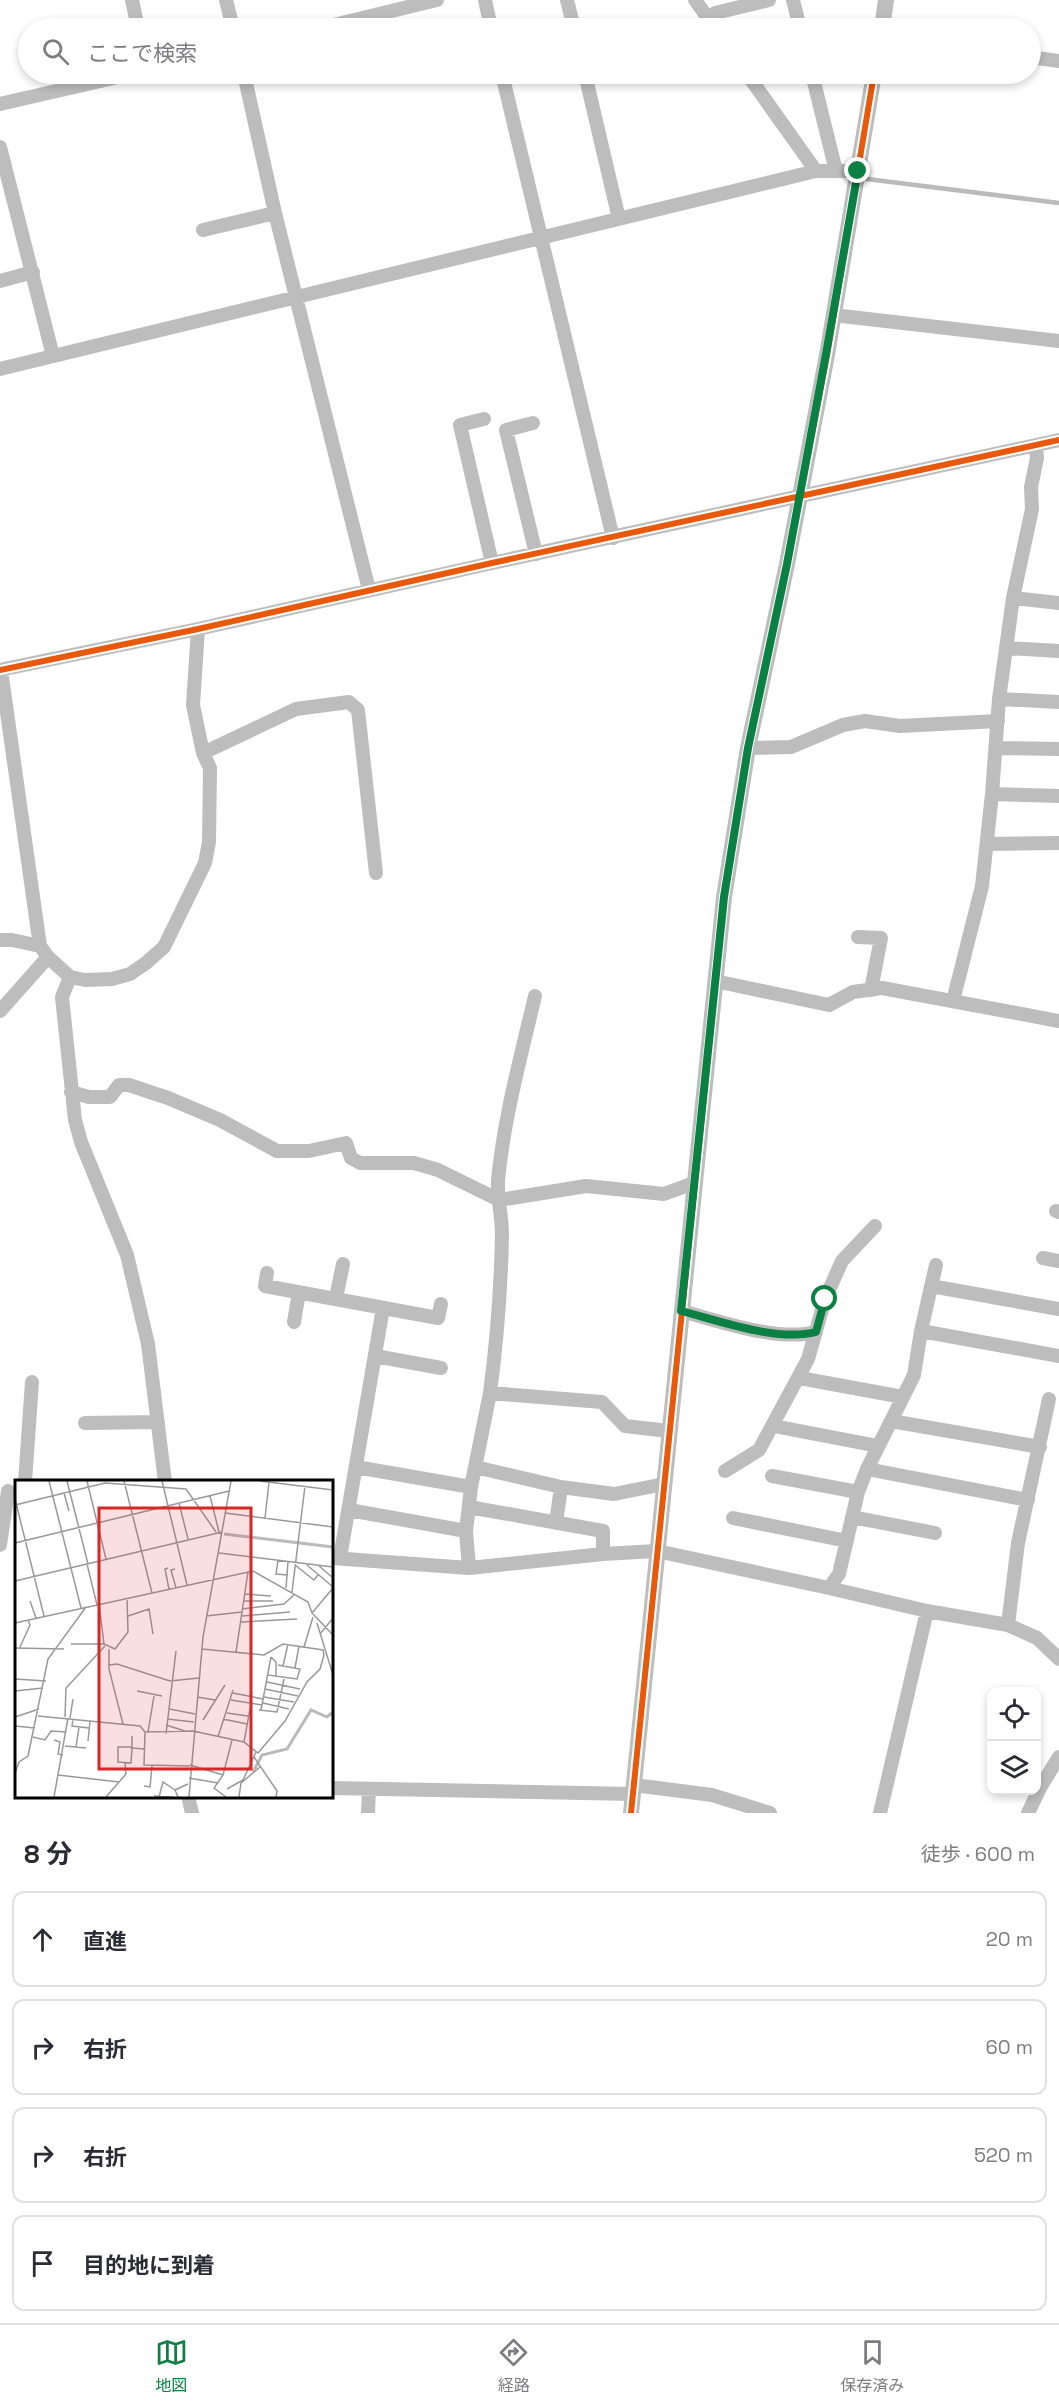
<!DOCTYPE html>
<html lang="ja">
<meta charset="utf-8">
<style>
:root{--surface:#fff;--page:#f7f7f7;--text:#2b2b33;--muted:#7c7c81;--line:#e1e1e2;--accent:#0b8043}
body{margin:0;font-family:"Space Grotesk","Noto Sans JP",sans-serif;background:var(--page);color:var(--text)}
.controls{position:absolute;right:18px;bottom:18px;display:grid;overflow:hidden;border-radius:12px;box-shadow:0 3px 9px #0003}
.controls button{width:54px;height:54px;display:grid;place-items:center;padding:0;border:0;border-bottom:2px solid var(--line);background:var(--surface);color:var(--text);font:30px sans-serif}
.stop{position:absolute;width:18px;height:18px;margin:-14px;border:4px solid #0b8043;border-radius:50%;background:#fff}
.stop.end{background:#0b8043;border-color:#fff;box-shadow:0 2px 6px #0008}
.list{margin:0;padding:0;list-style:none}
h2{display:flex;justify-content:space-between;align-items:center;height:78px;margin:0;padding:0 24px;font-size:26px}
h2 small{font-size:20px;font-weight:400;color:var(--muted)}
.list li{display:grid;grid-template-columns:39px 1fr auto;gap:18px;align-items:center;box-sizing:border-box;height:96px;margin:0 12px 12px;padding:0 12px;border:2px solid var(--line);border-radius:12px}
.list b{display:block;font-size:22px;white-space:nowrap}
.list em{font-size:20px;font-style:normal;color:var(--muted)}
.icon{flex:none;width:33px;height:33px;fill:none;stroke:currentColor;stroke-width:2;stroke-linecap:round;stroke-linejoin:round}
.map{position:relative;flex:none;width:1059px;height:1813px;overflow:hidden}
.search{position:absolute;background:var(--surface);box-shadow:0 3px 9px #0003;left:18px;right:18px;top:18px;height:66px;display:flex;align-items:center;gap:15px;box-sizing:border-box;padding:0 21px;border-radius:33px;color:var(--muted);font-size:22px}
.sheet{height:510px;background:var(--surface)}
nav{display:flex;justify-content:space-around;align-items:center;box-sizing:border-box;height:84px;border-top:2px solid var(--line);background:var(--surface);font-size:16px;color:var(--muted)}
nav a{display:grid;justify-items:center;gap:3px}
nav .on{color:var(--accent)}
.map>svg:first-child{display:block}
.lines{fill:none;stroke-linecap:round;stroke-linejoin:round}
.stream{stroke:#bababa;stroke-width:4.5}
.minor{stroke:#bdbdbd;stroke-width:14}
.tertiary{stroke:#bdbdbd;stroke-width:16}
.cycleway-casing{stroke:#fff;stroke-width:10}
.cycleway{stroke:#e8590c;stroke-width:6}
.route{stroke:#0b8043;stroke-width:8}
.inset-river{fill:none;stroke:#bababa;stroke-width:3}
.inset-road{fill:none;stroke:#999;stroke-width:1.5}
.view{fill:#d62828;fill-opacity:0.15;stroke:#d62828;stroke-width:3}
.inset-edge{fill:none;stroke:#000;stroke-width:3}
</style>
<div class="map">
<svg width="1059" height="1813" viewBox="0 0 1059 1813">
<rect width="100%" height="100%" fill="#fff"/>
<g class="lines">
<path class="stream" d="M867 179 1059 203"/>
<path class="minor" d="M132 0 138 28
M226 0 233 28
M485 0 491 28
M567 0 574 28
M695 0 715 28
M793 0 800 28
M715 13 769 0
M321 28 437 0
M1030 57 1059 61
M244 74 275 213 369 590
M502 74 613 538
M585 74 619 219
M747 74 816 171
M812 74 836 171
M0 104 131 74
M0 147 53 356
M203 230 275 213
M0 281 33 272
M833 315 1059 341
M0 369 816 171H858
M484 419 460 425 492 563
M533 423 506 430 536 554
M1013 598 1059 603
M1006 648 1059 651
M0 670 198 629 492 563 1059 440
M1 670 40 946 48 957 70 977 85 980 112 979 130 974 146 963 164 947 205 863 209 842 210 768 203 753 193 705 198 629
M999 699 1059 702
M748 748 791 747 843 725 865 721 900 726 998 721
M996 748 1059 749
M203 753 296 709 349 702 358 710 376 873
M992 794 1059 796
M987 844 1059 843
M858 937 881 938 871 990
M0 940H12L40 946
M70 977 62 997 75 1120 81 1142 127 1255 148 1344 165 1482
M715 981 829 1005 853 992 882 988 1059 1021
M535 996C521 1056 504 1118 498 1180 497 1198 502 1216 502 1234 501 1288 497 1340 490 1393L602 1402 625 1426 669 1431
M953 1001 982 886 992 794 999 699 1013 598 1032 509 1031 487 1037 458 1036 446
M0 1011 48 957
M71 1092 89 1097H110L119 1085H129L168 1098 220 1120 277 1151H309L346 1143 351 1158 360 1163H414L438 1170 499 1200 586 1186 664 1194 694 1183
M1056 1211 1059 1212
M1043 1258 1059 1261
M267 1273 265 1286 438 1318 441 1304
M931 1286 1059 1309
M336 1298 343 1264
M681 1311C720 1321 777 1342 816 1332
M294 1322 299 1292
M921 1331 1059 1356
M375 1356 441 1368
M805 1379 903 1397
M891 1421 1040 1447
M85 1423 158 1422
M779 1427 878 1446
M356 1467 471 1487
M475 1467 561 1487 614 1494 664 1484
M867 1469 1028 1500
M725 1471 759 1450 808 1359 825 1299 842 1261 875 1226
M772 1476 858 1492
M25 1482 32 1382
M469 1507 603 1531V1554
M349 1510 466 1531
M852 1517 935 1533
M733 1518 847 1541
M556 1523 561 1487
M0 1545 8 1491
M332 1558 469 1568 603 1554 657 1551 829 1588 927 1611 1008 1625 1037 1638 1059 1659
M340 1558 383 1308
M469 1568 466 1531 471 1487 490 1393
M829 1588 839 1574 858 1492 867 1469 914 1375 921 1331 936 1265
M1008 1625 1018 1543 1049 1399
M634 1785 712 1795 770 1813
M332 1788 633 1794
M188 1796 192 1813
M368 1813 369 1789
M880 1813 927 1611
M1028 1813 1041 1786 1059 1757"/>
<path class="tertiary" d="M882 28 886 0
M631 1813 724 897 748 748 787 564 827 355 874 74"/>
<g class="cycleway-casing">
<path id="cycleway" d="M0 670 198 629 492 563 1059 440
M631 1813 724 897 748 748 787 564 827 355 874 74"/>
</g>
<use href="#cycleway" class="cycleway"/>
</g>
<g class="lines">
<path class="route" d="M825 1299 816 1332C777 1342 720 1321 681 1311L724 897 748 748 787 564 826 354 858 171"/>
</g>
<g transform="translate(15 1480)">
<rect width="318" height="318" fill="#fff"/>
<path class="inset-river" d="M209 54 318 67M238 292 247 275 272 269 296 230 312 237 318 232"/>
<path class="inset-road" d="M34 1 66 128M52 1 73 84M72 1 91 79M109 1 137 113M147 1 172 105M245 1 318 10M49 13 54 31M195 16 204 52M0 19 29 136M164 23 173 59M0 25 90 3 171 9 201 52M210 33 318 47M250 38 254 2M0 63 214 11M204 73 318 87M263 80 261 94 273 95M72 84 82 125M280 85 299 100 303 95M292 85 318 107M304 86 318 98M153 88 150 89 154 109M160 89 156 90 161 108M0 101 207 52M271 108 273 82M318 108 297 133 318 155M277 112 290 6M230 114 256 116M15 121 21 138M228 121H258M84 124 89 164 100 169 113 152 112 118M227 129 269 124 280 114M113 136 134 129 138 154M191 136 227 132M227 136 275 132M226 142 282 139M0 143 238 91 293 122 297 133M302 143 318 195M305 154 318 138M56 164H89M5 167 15 145 13 140M289 167 298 137M0 168 49 169M94 169V189L108 244M161 171 154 229 180 234M221 172 233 92M256 177 261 182V196M94 185 102 184 155 201 184 198M268 186 273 164M280 188 284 166M253 195 282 199 285 189 263 185M0 199 31 201M252 202 285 209M250 209 283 216M0 211 28 208M122 211 147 216M218 213 248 219M182 217 200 220M249 217 279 222M216 220 247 225M248 223 274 229M244 230 262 232 269 199M246 230 256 177M212 233 233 236M23 236 125 246 130 252 178 251 229 262 243 273 270 241 292 202 305 189 309 175 308 170 268 164 249 175 187 169M0 237 24 229M50 237 51 208 90 166M55 238 58 219M58 239 57 246 74 248M152 239 179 242M208 239 232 244M188 240 210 205M151 245 170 251M0 246 20 248M133 252 139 216M130 253 129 285 175 286M151 254 154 229M117 256V268L116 283 103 282V267H115L117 268 130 269M18 257 30 260 36 251 51 252M203 257 218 210M39 260 45 262 43 274 48 275M73 261 75 241M229 262 235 229M50 266 71 268M61 267 64 247M239 277 262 311 261 317M175 285 208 295 199 308 211 317M0 293 4 282 13 276 33 179 71 127M43 295 104 302M208 295 217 260M174 298 203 303M129 306 135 307 137 286M212 309 228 300 241 272M139 316 158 317M39 317 53 238M91 317 111 294 110 283M144 317 148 302 160 310M163 317 160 310 173 304M174 317 188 157 216 1M224 317 226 303 245 287"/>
<path class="view" d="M84 28H236V289H84Z"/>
<rect width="318" height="318" class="inset-edge"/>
</g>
</svg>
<div class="controls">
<button><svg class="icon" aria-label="locate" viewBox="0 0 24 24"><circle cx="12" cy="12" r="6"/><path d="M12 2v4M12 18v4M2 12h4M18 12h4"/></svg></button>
<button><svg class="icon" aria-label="layers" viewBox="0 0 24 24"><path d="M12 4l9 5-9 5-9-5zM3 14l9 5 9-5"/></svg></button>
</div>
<div class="stop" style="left:825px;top:1299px"></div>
<div class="stop end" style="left:858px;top:171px"></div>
<div class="search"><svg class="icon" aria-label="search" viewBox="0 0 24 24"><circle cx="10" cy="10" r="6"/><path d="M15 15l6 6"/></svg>ここで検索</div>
</div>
<section class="sheet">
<h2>8 分<small>徒歩 · 600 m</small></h2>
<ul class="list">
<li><svg class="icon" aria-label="ahead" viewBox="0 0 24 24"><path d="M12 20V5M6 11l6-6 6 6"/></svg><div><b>直進</b></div><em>20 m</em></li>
<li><svg class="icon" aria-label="right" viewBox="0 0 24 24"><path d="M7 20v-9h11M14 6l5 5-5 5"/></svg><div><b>右折</b></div><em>60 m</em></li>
<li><svg class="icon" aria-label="right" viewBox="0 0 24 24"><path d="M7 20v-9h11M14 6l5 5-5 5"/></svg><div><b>右折</b></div><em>520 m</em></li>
<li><svg class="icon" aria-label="arrive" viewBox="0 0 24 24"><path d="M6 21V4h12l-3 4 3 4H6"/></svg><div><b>目的地に到着</b></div></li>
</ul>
</section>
<nav>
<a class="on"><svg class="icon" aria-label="map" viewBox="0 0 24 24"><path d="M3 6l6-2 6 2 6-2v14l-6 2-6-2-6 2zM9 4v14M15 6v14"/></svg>地図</a>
<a><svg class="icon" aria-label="directions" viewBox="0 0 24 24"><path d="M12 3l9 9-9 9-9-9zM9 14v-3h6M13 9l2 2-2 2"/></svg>経路</a>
<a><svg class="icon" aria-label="saved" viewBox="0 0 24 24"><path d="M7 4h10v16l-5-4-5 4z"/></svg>保存済み</a>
</nav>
